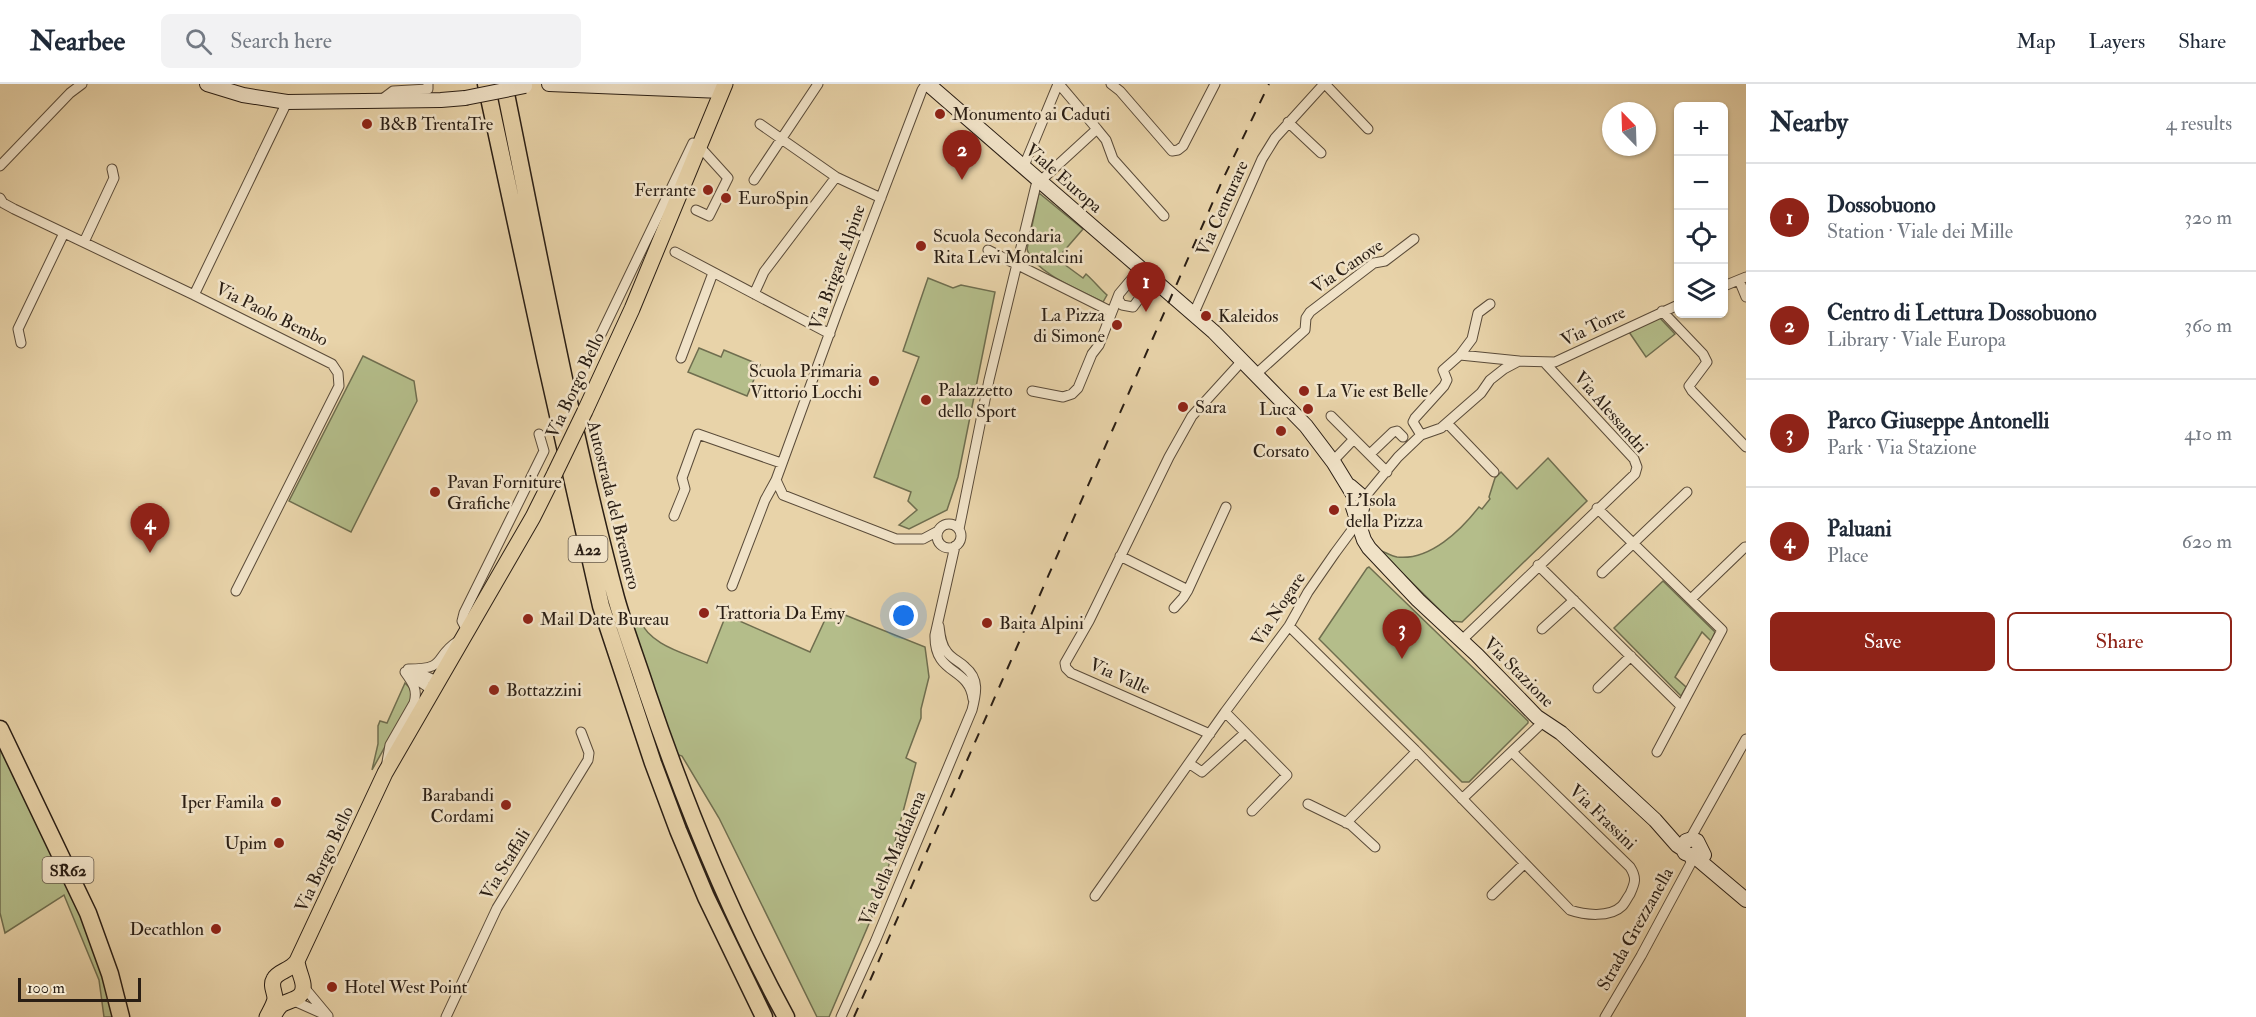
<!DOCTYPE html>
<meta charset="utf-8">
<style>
:root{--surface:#fff;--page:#f2f2f3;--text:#1f2937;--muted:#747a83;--line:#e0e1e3;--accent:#8f2418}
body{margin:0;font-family:"IM FELL Double Pica",serif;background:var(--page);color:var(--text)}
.controls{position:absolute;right:18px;top:18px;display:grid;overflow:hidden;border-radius:9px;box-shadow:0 2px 4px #0004}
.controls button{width:54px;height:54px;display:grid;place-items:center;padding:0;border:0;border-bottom:2px solid var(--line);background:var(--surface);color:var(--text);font:30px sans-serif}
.compass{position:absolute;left:1602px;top:18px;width:54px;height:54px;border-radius:50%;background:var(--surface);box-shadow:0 2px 4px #0004;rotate:337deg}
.scale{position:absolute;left:18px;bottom:15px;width:123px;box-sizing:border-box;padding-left:6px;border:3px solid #2a1e14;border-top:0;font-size:16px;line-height:21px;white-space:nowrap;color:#2a1e14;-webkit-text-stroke:4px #f0e2c7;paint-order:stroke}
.you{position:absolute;left:904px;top:532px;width:21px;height:21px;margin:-15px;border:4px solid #fff;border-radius:50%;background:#1a73e8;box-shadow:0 0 0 9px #1a73e833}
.badge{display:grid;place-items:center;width:39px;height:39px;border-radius:50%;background:var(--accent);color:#fff;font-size:20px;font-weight:700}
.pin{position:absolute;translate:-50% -50px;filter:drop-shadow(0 2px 3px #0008)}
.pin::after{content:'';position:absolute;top:32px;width:21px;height:18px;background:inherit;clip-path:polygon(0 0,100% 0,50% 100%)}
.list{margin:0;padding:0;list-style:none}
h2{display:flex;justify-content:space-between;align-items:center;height:78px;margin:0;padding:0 24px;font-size:26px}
h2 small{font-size:20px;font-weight:400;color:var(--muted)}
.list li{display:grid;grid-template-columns:39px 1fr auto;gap:18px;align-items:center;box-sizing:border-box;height:108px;padding:0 24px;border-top:2px solid var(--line)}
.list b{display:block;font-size:22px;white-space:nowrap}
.list p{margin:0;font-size:20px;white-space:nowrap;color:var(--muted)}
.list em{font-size:20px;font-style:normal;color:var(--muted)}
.actions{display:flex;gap:12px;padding:18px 24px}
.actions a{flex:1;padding:14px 0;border:2px solid var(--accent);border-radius:9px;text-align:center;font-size:21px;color:var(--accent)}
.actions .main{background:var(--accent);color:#fff}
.icon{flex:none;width:33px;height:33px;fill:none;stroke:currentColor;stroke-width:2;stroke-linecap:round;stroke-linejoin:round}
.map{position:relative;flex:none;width:1746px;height:933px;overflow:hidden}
header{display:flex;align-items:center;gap:36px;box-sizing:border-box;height:84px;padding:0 30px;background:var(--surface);border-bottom:2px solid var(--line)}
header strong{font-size:28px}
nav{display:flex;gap:33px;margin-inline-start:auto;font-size:21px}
.search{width:420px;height:54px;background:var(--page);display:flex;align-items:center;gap:15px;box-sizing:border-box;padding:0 21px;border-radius:9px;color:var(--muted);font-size:22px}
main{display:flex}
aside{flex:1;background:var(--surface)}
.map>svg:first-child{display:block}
.green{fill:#b4bd8a;stroke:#6f6e4f;stroke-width:1.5}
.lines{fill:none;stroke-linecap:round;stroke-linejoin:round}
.street-casing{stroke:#5a4b39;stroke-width:11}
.secondary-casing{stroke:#2a1e14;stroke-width:16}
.primary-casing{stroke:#2a1e14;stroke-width:17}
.highway-casing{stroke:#2a1e14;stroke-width:19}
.street{stroke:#f0e2c7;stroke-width:9}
.secondary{stroke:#f0e2c7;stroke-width:14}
.primary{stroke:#e8d3a9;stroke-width:15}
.highway{stroke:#e8d3a9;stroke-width:16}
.rail{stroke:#2a1e14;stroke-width:2;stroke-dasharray:10 10;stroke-linecap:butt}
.secondary-bridge-casing{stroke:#2a1e14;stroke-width:16;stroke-linecap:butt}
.primary-bridge-casing{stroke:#2a1e14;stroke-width:17;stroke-linecap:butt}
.secondary-bridge{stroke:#f0e2c7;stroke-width:14}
.primary-bridge{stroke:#e8d3a9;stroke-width:15}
.poi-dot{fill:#8f2418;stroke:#f0e2c7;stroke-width:2}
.labels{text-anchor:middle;stroke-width:5;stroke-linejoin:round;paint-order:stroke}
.shield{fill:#f0e2c7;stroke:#65594a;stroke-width:1.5}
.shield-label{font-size:16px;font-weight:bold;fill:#2a1e14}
.poi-label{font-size:18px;fill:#2a1e14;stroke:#f0e2c7;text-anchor:start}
.street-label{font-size:18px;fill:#2a1e14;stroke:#f0e2c7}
</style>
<header>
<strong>Nearbee</strong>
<div class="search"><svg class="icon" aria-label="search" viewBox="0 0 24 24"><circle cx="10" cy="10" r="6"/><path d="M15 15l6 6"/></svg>Search here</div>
<nav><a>Map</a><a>Layers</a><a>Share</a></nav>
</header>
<main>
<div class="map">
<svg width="1746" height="933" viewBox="0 0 1746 933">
<rect width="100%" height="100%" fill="#e8d3a9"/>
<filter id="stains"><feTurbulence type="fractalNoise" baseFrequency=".00333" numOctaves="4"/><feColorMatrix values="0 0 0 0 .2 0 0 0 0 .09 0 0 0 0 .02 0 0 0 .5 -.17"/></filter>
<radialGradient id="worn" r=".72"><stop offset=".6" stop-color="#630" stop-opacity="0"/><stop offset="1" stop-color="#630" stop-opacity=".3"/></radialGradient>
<path class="green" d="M1039 109 1083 145 1057 175 1083 194 1086 190C1094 197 1100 205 1107 211L1103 218C1082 207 1033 188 1027 165Z
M928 194 953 204 961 201 995 208 958 393 947 426 909 445 899 441 917 426 908 417 911 408 874 393 919 273 903 267Z
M1659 233 1675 250 1646 273 1627 245Z
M699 264 721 273 724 266 760 281 747 312 688 288Z
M363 272 414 297 417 317 351 448 289 417Z
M1548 374 1587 417 1462 538 1451 537 1379 466C1385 468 1391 472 1397 473 1430 477 1461 446 1479 423L1482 425 1490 415 1489 413 1495 394 1501 388 1517 405Z
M1369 483 1528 637V639L1469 698H1462L1319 555 1367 484Z
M1663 497 1715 548 1711 557 1702 548 1675 593 1686 603 1681 612 1614 544Z
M830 525 925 563 929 593 921 625V634L906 674 916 679 880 814 829 933H817L719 734 682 672 673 669 633 544 636 542 639 535C651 562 682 568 707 579L726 531 810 568Z
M405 599 411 605V616L372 686 378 660V642L380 637 387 639Z
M0 661 92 855 114 933H104L99 896 64 811 5 849 0 829Z"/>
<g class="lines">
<g class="street-casing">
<path id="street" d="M1111 0 1120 7 1172 67 1178 66 1183 62 1215 0
M1325 0 1368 45
M381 16 393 7 428 5V0
M1288 38 1321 69
M760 40 836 93 881 114
M1097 45 1106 56 1113 75 1164 132
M0 82 70 9 82 0
M1024 82 1058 0
M754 96 818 0
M0 114 3 119 14 125 194 211
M696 126 709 132 728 94 699 62
M84 158 114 94 112 85
M988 166 1112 228
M675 168 830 250
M1739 196 1746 213
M1724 202 1746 193
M754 210 764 188 836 93
M1119 210 1118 215 1122 221 1133 223 1153 196
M1662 227 1703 270 1707 278 1689 302 1692 307 1746 363
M1194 229 1262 75 1275 54 1324 0
M21 259 18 245 64 149
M591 271 693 59
M1460 271 1472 255 1478 229 1490 220
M681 274 713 189
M1255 291 1305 246 1306 234 1310 228 1374 179 1385 177 1414 155
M1032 307 1063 313 1072 310 1078 304 1092 270 1099 261 1119 210 1140 185
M1331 332 1387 388
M1447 339 1494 388
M1421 351 1413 338 1415 334 1444 302 1447 296 1443 286 1460 271 1519 277
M1370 370 1393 348 1397 347 1403 353
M1333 377 1353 356
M776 396 783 411 896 455H923L938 447
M1364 414 1398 373 1421 351 1441 344 1481 309 1490 296 1504 285 1519 277 1555 278 1678 221
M1597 424 1722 546 1657 668
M674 432 685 405 682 394 698 350 781 379
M937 452a12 12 0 1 1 24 0a12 12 0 1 1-24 0Z
M959 445 989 296 1036 101 1097 45 1059 0
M955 462 935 551C934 592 969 582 973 615
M1120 472 1188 506
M1538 481 1681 622
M1602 489 1687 408
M732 502 765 416 776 396 838 226 922 6 926 0
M236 507 339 302 338 289 332 280 194 211 287 18
M1691 515 1745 463
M1174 524 1183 514 1188 506 1226 423
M1289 542 1415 666 1570 826C1584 831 1610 834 1622 822 1625 819 1627 814 1630 810 1635 799 1637 794 1630 783L1512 668
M1542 545 1574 516
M468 548 462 537 464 529 544 367 539 350
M1462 556 1635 390 1637 383 1634 375 1545 279
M408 585C449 585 432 574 458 557
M412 586 437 597
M410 591 432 606
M1598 604 1631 572
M1225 628 1287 691 1252 727
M1210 650 1071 589 1066 584 1065 579 1089 537 1169 373 1192 332 1242 277
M387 678 390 661 414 619C418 606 413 599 405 588
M1190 680 1202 688 1245 649
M1462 715 1543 638
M1308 720 1351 741 1375 763
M1346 739 1416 668
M1690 755 1746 655
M1492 811 1524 780
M1095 812 1225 628 1289 542 1308 508 1335 469 1352 446 1359 441
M294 917 328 932 303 902
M446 933 497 824 588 676 589 669 581 648
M841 933 875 858 972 626C976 610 980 595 965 583 959 577 952 575 947 568 941 561 940 551 939 542
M1605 933 1641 872 1691 779 1689 772"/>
</g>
<g class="secondary-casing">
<path id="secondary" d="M207 0 243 11 287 18 441 16 465 14
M549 0 722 7
M928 0 1214 248 1306 342 1334 379 1353 410
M1350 402 1364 414 1359 439
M1353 423 1364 456 1369 464 1418 516 1477 571 1537 633 1561 649 1655 736 1677 761 1683 765 1685 769 1693 772 1700 766
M1686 757 1692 755 1697 757 1704 771
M1694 772 1746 816"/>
</g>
<g class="primary-casing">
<path id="primary" d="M585 327 632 225 725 0
M267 933C270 927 274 921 275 915 275 907 270 902 274 895 278 887 290 887 297 877L385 689 533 433 555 389
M273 933C275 929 277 925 281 921 290 915 305 916 303 900 302 893 298 886 297 877"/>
</g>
<g class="highway-casing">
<path id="highway" d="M486 0 546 278 601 522 653 679 678 746 706 813 764 933
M504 0C539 172 571 345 616 514 625 546 637 577 647 608 685 720 729 829 786 933
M0 645 88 829 110 890 121 933"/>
</g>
<use href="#street" class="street"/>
<use href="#secondary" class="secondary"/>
<use href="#primary" class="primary"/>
<use href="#highway" class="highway"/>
<path class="rail" d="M854 933 1223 95 1269 0"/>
<g class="secondary-bridge-casing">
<path id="secondary-bridge" d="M465 14 525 2"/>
</g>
<g class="primary-bridge-casing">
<path id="primary-bridge" d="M555 389 585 327"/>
</g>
<use href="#secondary-bridge" class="secondary-bridge"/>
<use href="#primary-bridge" class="primary-bridge"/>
</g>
<g class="poi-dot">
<circle cx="940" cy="30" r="6"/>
<circle cx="367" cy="40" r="6"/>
<circle cx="708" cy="106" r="6"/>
<circle cx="726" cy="114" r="6"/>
<circle cx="921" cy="162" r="6"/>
<circle cx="1206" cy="232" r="6"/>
<circle cx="1117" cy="241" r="6"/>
<circle cx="874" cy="297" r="6"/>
<circle cx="1304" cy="307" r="6"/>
<circle cx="926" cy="316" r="6"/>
<circle cx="1183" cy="323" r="6"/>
<circle cx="1308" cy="325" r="6"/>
<circle cx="1281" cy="347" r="6"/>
<circle cx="435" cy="408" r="6"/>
<circle cx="1334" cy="426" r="6"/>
<circle cx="704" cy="529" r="6"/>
<circle cx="528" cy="535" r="6"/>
<circle cx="987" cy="539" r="6"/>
<circle cx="494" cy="606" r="6"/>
<circle cx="276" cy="718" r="6"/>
<circle cx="506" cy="721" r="6"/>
<circle cx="279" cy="759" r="6"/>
<circle cx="216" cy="845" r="6"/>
<circle cx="332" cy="903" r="6"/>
</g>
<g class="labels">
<g class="shield">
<rect x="568.5" y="452" width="39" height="26" rx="4.5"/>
<rect x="42.5" y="773" width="51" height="26" rx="4.5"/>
</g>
<g class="shield-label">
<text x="588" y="471">A22</text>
<text x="68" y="792">SR62</text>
</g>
<g class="poi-label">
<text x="952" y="36">Monumento ai Caduti</text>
<text x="379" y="46">B&amp;B TrentaTre</text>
<text x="696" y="112" text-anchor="end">Ferrante</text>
<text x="738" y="120">EuroSpin</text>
<text x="933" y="158">Scuola Secondaria<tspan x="933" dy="21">Rita Levi Montalcini</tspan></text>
<text x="1105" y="237" text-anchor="end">La Pizza<tspan x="1105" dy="21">di Simone</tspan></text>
<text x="1218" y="238">Kaleidos</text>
<text x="862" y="293" text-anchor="end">Scuola Primaria<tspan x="862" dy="21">Vittorio Locchi</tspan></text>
<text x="938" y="312">Palazzetto<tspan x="938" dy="21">dello Sport</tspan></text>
<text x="1316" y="313">La Vie est Belle</text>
<text x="1195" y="329">Sara</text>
<text x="1296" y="331" text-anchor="end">Luca</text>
<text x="1281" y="373" text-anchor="middle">Corsato</text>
<text x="447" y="404">Pavan Forniture<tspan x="447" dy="21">Grafiche</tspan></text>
<text x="1346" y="422">L'Isola<tspan x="1346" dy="21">della Pizza</tspan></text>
<text x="716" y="535">Trattoria Da Emy</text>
<text x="540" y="541">Mail Date Bureau</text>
<text x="999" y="545">Baita Alpini</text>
<text x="506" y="612">Bottazzini</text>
<text x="494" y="717" text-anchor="end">Barabandi<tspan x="494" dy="21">Cordami</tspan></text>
<text x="264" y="724" text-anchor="end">Iper Famila</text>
<text x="267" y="765" text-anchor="end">Upim</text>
<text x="204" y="851" text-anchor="end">Decathlon</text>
<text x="344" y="909">Hotel West Point</text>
</g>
<g class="street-label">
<text transform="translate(1064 94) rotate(41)" y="6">Viale Europa</text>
<text transform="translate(1222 124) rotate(-66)" y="6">Via Centurare</text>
<text transform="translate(1347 182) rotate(-34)" y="6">Via Canove</text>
<text transform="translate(837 183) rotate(-70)" y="6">Via Brigate Alpine</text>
<text transform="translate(272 230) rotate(26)" y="6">Via Paolo Bembo</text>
<text transform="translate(1593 242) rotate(-26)" y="6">Via Torre</text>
<text transform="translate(575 301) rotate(-65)" y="6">Via Borgo Bello</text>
<text transform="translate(1611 328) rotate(49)" y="6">Via Alessandri</text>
<text transform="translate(614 421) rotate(76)" y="6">Autostrada del Brennero</text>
<text transform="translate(1278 525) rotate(-57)" y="6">Via Nogare</text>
<text transform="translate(1519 588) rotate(45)" y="6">Via Stazione</text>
<text transform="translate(1120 592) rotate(24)" y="6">Via Valle</text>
<text transform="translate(1603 733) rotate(44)" y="6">Via Frassini</text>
<text transform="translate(892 774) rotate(-67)" y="6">Via della Maddalena</text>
<text transform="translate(324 775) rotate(-65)" y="6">Via Borgo Bello</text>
<text transform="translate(505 780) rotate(-59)" y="6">Via Staffali</text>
<text transform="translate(1635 845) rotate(-61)" y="6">Strada Grezzanella</text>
</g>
</g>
<rect width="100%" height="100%" filter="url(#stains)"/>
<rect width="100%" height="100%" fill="url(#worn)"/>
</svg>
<div class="controls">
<button>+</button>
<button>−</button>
<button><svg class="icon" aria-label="locate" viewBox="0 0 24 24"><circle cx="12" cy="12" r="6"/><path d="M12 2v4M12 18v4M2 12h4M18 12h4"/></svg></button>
<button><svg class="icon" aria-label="layers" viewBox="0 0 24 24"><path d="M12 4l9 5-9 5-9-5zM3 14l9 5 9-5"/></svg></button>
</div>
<svg class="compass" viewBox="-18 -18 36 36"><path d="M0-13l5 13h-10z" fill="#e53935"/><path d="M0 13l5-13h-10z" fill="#747a83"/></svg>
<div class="scale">100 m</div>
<div class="you"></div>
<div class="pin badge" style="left:1146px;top:228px">1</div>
<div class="pin badge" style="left:962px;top:96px">2</div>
<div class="pin badge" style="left:1402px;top:575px">3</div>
<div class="pin badge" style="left:150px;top:469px">4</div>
</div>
<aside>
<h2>Nearby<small>4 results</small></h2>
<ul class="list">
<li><span class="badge">1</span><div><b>Dossobuono</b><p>Station · Viale dei Mille</p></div><em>320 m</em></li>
<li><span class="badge">2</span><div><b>Centro di Lettura Dossobuono</b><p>Library · Viale Europa</p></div><em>360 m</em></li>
<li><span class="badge">3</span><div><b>Parco Giuseppe Antonelli</b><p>Park · Via Stazione</p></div><em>410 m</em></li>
<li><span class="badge">4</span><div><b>Paluani</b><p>Place</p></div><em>620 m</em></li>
</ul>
<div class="actions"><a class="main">Save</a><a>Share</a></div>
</aside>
</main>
